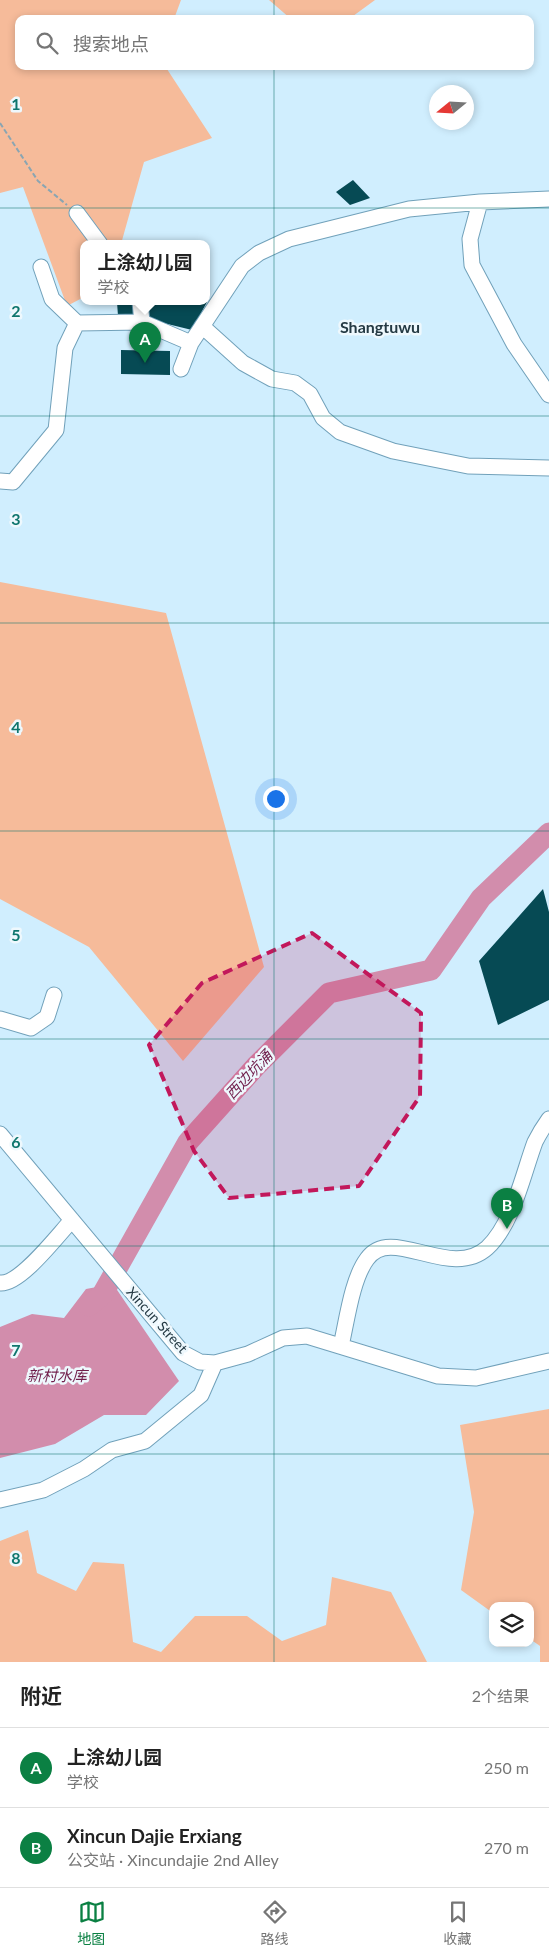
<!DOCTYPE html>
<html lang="zh">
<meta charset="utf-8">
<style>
:root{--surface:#fff;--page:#f2f2f2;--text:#222;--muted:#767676;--line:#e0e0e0;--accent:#0b8043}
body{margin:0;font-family:Lato,"Noto Sans SC",sans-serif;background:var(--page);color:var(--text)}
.controls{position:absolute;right:15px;bottom:15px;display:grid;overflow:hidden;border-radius:10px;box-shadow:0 2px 8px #0003}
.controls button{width:45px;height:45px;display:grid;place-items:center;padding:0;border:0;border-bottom:1px solid var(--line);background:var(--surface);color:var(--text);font:25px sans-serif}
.compass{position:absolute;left:429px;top:85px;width:45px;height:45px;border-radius:50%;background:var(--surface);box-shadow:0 2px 8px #0003;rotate:252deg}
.you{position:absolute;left:275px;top:798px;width:18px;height:18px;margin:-12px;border:4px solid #fff;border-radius:50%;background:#1a73e8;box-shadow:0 0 0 8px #1a73e833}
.badge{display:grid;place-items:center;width:32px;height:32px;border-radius:50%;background:var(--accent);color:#fff;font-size:16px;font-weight:700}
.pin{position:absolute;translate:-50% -41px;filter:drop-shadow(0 1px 2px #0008)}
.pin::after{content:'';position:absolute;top:26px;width:18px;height:15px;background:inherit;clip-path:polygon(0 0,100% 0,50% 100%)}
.popup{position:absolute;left:80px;top:240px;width:130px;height:65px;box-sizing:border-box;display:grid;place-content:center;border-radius:10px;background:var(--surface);filter:drop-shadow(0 1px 4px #0005);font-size:16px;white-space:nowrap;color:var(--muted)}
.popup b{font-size:19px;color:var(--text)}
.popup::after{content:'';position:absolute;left:50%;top:100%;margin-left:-10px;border:10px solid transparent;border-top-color:var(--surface)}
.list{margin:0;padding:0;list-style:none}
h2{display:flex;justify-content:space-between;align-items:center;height:65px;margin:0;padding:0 20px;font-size:21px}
h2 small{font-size:16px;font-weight:400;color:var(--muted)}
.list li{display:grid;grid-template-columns:32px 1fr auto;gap:15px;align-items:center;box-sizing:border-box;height:80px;padding:0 20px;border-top:1px solid var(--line)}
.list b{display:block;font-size:19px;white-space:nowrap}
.list p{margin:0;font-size:16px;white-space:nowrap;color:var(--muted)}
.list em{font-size:16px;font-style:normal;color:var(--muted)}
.icon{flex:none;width:28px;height:28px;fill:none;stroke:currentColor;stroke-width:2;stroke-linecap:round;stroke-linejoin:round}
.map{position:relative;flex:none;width:549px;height:1662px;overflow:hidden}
.search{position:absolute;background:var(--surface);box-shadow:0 2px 8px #0003;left:15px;right:15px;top:15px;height:55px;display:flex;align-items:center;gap:12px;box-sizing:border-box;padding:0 18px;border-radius:10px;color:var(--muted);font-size:19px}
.sheet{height:225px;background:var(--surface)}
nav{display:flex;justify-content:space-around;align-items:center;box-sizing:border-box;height:70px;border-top:1px solid var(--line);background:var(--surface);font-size:14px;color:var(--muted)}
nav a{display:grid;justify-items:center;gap:2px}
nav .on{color:var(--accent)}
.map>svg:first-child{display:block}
.green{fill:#f6bb9a}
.water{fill:#d28dac}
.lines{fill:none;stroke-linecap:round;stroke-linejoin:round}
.river{stroke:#d28dac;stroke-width:21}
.building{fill:#064a54}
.minor-casing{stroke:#71a1ba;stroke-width:17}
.path{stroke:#8aa5b2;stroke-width:2;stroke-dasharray:5 2.5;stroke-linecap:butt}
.minor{stroke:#fff;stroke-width:15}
.marked{fill:#c2185b;fill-opacity:0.2;stroke:#c2185b;stroke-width:4;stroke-dasharray:10 6;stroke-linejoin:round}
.grid{fill:none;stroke:#0f766e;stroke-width:1;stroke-opacity:0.55}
.labels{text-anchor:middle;stroke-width:5;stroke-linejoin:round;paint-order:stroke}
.street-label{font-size:14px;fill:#253a44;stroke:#eef8fd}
.water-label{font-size:15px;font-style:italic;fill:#701e4b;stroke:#eef8fd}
.quarter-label{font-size:16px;font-weight:bold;fill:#253a44;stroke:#eef8fd}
.grid-label{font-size:16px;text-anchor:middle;font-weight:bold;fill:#0f766e;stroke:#eef8fd;stroke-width:5;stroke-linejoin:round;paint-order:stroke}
</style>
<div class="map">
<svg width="549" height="1662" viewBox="0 0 549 1662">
<rect width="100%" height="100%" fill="#d0eefe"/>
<path class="green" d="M0 0H181L174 19H19V66H165L212 138 144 162 121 244H84V297L67 306 23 187 0 193Z
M269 0H375L349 19H291Z
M0 582 166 613 264 967 183 1061 89 947 0 899Z
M549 1409V1662H540V1646L530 1639V1606H493V1613L461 1590 474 1512 460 1425Z
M28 1530 37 1573 76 1591 93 1562 124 1564 133 1642 161 1652 195 1616H247L282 1641 326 1625 332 1577 391 1592 427 1662H0V1541Z"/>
<path class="water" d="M113 1284 179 1381 146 1415H104L55 1444 0 1458V1327L32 1314 64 1318 86 1289Z"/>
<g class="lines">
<path class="river" d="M89 1306 102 1295 188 1142 256 1066 329 993 431 970 481 898 549 833"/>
</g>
<path class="building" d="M353 180 370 198 350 205 336 192Z
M117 302H137L138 314 118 316Z
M142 302H207L192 330 143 318Z
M121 350 170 351V375L121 374Z
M543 889 549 912V1000L498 1025 479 961Z"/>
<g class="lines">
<g class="minor-casing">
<path id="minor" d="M480 202 470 239 472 265 514 344 549 395
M77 213 100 244
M41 267 52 299 77 323 142 322
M140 302 142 322 191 343
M202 326 243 363 272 379 295 383 310 394 323 418 340 432 393 451 468 466 549 468
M181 369 191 343 242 266 259 253 289 239 409 209 480 202 549 199
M0 481 13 482 56 430 65 348 77 323
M0 1019 31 1028 47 1017 54 995
M0 1134 183 1353 200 1362 215 1363 248 1354 283 1338 307 1336 438 1376 476 1378 549 1361
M0 1283C20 1285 57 1236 72 1220
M341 1346C347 1320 352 1279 367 1259 391 1224 450 1281 487 1248 513 1224 523 1174 535 1142 539 1134 544 1126 549 1119
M0 1500 43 1490 84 1469 112 1450 145 1441 201 1395 215 1363"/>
</g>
<path class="path" d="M0 123 38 181 67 205"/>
<use href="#minor" class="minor"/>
</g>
<path class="marked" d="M312 933 421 1013 420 1096 359 1186 229 1198 194 1151 149 1045 202 983Z"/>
<path class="grid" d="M274 0V19M274 66V1662M0 208H549M0 416H549M0 623H549M0 831H549M0 1039H549M0 1246H549M0 1454H549"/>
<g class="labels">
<g class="street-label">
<text transform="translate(157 1320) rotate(48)" y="5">Xincun Street</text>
</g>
<g class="water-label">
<text transform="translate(249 1075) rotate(-47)" y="5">西边坑涌</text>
<text x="57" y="1381">新村水库</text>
</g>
<g class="quarter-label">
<text x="380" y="333">Shangtuwu</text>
</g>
</g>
<g class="grid-label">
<text x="16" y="110">1</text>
<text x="16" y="317">2</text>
<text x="16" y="525">3</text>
<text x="16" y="733">4</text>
<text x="16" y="941">5</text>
<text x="16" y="1148">6</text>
<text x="16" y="1356">7</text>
<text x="16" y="1564">8</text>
</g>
</svg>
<div class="controls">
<button><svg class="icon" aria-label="layers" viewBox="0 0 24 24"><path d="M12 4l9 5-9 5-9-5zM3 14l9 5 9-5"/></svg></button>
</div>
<svg class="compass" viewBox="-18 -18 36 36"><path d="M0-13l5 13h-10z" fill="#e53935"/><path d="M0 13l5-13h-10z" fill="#767676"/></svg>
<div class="you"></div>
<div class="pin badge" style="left:145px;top:363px">A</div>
<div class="popup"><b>上涂幼儿园</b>学校</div>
<div class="pin badge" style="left:507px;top:1229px">B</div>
<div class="search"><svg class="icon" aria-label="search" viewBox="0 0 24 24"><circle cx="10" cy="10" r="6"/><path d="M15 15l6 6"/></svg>搜索地点</div>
</div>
<section class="sheet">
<h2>附近<small>2个结果</small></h2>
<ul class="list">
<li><span class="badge">A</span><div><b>上涂幼儿园</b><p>学校</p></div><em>250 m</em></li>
<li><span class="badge">B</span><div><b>Xincun Dajie Erxiang</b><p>公交站 · Xincundajie 2nd Alley</p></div><em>270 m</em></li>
</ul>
</section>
<nav>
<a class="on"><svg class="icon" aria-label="map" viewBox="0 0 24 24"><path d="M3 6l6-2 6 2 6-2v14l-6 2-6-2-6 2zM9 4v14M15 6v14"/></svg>地图</a>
<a><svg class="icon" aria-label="directions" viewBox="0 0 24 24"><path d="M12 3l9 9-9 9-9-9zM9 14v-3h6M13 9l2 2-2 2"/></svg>路线</a>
<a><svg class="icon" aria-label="saved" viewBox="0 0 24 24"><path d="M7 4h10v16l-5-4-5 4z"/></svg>收藏</a>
</nav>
